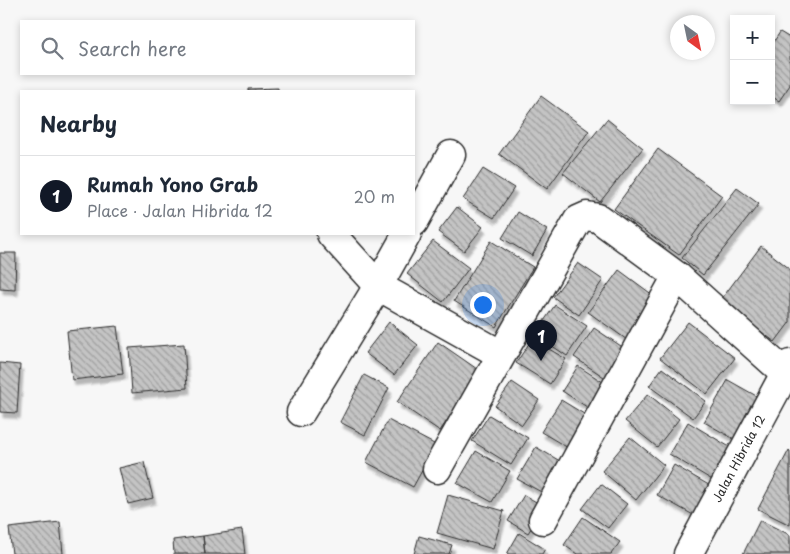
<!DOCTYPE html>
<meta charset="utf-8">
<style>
:root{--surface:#fff;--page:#f2f2f3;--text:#1f2937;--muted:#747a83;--line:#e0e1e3;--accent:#111827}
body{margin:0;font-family:"Playpen Sans",sans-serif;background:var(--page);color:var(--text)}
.controls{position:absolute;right:15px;top:15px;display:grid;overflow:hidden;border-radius:0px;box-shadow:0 2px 8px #0003}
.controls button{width:45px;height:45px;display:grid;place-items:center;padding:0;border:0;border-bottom:1px solid var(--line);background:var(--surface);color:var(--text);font:25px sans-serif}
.compass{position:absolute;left:670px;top:15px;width:45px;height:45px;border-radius:50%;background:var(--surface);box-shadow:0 2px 8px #0003;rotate:147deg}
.you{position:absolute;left:482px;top:304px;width:18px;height:18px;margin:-12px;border:4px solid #fff;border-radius:50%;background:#1a73e8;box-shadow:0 0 0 8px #1a73e833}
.badge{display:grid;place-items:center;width:32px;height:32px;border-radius:50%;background:var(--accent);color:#fff;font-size:16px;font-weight:700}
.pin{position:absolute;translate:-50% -41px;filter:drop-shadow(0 1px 2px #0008)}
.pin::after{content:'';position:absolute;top:26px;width:18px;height:15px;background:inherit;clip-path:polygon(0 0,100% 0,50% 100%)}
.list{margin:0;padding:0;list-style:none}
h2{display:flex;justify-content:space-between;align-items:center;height:65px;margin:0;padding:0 20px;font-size:21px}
h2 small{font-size:16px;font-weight:400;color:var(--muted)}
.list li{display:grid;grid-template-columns:32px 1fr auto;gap:15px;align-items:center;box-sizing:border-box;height:80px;padding:0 20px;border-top:1px solid var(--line)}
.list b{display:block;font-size:19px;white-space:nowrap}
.list p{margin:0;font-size:16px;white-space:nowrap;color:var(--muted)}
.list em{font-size:16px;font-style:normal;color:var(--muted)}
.icon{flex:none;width:28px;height:28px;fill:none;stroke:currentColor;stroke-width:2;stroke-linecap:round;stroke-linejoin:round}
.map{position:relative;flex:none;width:790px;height:554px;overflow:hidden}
.search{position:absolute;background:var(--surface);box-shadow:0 2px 8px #0003;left:20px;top:20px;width:395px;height:55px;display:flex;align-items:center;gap:12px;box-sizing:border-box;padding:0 18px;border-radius:0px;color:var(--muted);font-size:19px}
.panel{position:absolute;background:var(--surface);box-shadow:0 2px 8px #0003;left:20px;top:90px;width:395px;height:145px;border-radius:0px}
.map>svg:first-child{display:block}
.building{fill:url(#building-back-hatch);stroke:#2b2b2b;filter:url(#shadow)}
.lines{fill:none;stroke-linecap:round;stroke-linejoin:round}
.street-casing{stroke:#2b2b2b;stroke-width:31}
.street{stroke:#fff;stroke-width:28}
.labels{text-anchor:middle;stroke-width:4;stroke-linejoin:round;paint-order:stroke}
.street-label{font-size:12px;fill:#2b2b2b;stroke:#fff}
</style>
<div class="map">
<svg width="790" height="554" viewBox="0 0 790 554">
<defs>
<pattern id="building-back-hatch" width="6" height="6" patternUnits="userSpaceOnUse" patternTransform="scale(1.25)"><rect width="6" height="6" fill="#c4c4c4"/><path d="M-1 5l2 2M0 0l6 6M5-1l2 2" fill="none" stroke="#9f9f9f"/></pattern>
<filter id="shadow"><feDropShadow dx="3" dy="5.5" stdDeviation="1" flood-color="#0004"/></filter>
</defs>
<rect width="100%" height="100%" fill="#f7f7f7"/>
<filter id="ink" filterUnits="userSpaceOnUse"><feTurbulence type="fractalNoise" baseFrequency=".02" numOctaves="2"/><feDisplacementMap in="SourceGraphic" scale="10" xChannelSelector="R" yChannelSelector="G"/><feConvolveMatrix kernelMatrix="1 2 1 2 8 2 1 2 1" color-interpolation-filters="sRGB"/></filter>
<g filter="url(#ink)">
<path class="building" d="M780 32 790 38V85L779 101 771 96V46Z
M278 88V91H248V89Z
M541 96 589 131 547 189 499 154Z
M607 119 643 148 600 202 563 173Z
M658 149 722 196 679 255 614 209Z
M483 169 514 188 494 218 463 199Z
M737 188 759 204 703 275 682 258Z
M457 207 483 227 464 251 438 232Z
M518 212 547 230 532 256 502 238Z
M433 241 469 268 443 302 407 274Z
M491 241 533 267 496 327 454 301Z
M761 246 790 269V322L775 342 720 301Z
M0 253H16L15 290 0 289Z
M578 263 603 280 579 315 553 297Z
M619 270 661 301 630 342 588 312Z
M555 305 587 326 567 356 535 334Z
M389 322 418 345 394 375 365 353Z
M688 322 735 358 707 394 660 358Z
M117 326 123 374 72 380 67 331Z
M594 328 630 352 610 381 574 357Z
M532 339 566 359 550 384 516 363Z
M438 342 480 371 440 431 397 402Z
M184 344 187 388 132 393 129 348Z
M0 363 20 365 17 413 0 412Z
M578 366 606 384 590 409 562 391Z
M662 368 706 401 693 418 649 386Z
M364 375 389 388 365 435 340 422Z
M728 380 760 398 736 440 704 422Z
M512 382 539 400 522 425 495 406Z
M648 394 679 419 657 447 625 421Z
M561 400 589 417 570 449 541 432Z
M489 415 528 438 511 465 472 441Z
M388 420 436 445 413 487 366 462Z
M688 422 733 449 714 481 669 454Z
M630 437 664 465 636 500 602 471Z
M536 447 565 464 547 495 517 479Z
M789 450 790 451V525L758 509Z
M476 451 510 471 492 502 457 483Z
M144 462 153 498 128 504 119 468Z
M674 465 714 488 697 517 657 495Z
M601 484 627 504 608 528 582 509Z
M448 495 504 511 493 549 437 533Z
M524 495 545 507 528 533 508 521Z
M583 517 620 542 611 554H577L564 545Z
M760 520 790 535V554H743Z
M60 522 63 554H12L9 528Z
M242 530 245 554H205L203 536Z
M519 533 545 549 542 554H507Z
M203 536 205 554H174L173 540Z
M419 536 452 545 449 554H414Z"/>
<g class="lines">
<g class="street-casing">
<g id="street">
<path d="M414 222 451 155"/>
<path d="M331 234 378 286 500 354"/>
<path d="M301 412 378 286 407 234"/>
<path d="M437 469 578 220 587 216 598 218 677 276 786 374"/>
<path d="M543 520 677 276"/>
<path id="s1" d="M688 554 790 364"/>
</g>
</g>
<use href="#street" class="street"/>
</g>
</g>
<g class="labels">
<g class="street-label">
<text dy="4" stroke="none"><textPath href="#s1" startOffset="108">Jalan Hibrida 12</textPath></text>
</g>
</g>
</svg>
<div class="controls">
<button>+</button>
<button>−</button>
</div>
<svg class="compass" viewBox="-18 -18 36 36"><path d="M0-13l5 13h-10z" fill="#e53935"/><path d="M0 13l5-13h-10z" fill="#747a83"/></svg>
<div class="you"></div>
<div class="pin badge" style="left:541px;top:361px">1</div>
<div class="search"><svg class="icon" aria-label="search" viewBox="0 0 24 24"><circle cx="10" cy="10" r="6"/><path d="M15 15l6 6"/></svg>Search here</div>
<section class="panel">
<h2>Nearby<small></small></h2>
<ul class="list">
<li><span class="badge">1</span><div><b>Rumah Yono Grab</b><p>Place · Jalan Hibrida 12</p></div><em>20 m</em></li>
</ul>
</section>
</div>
